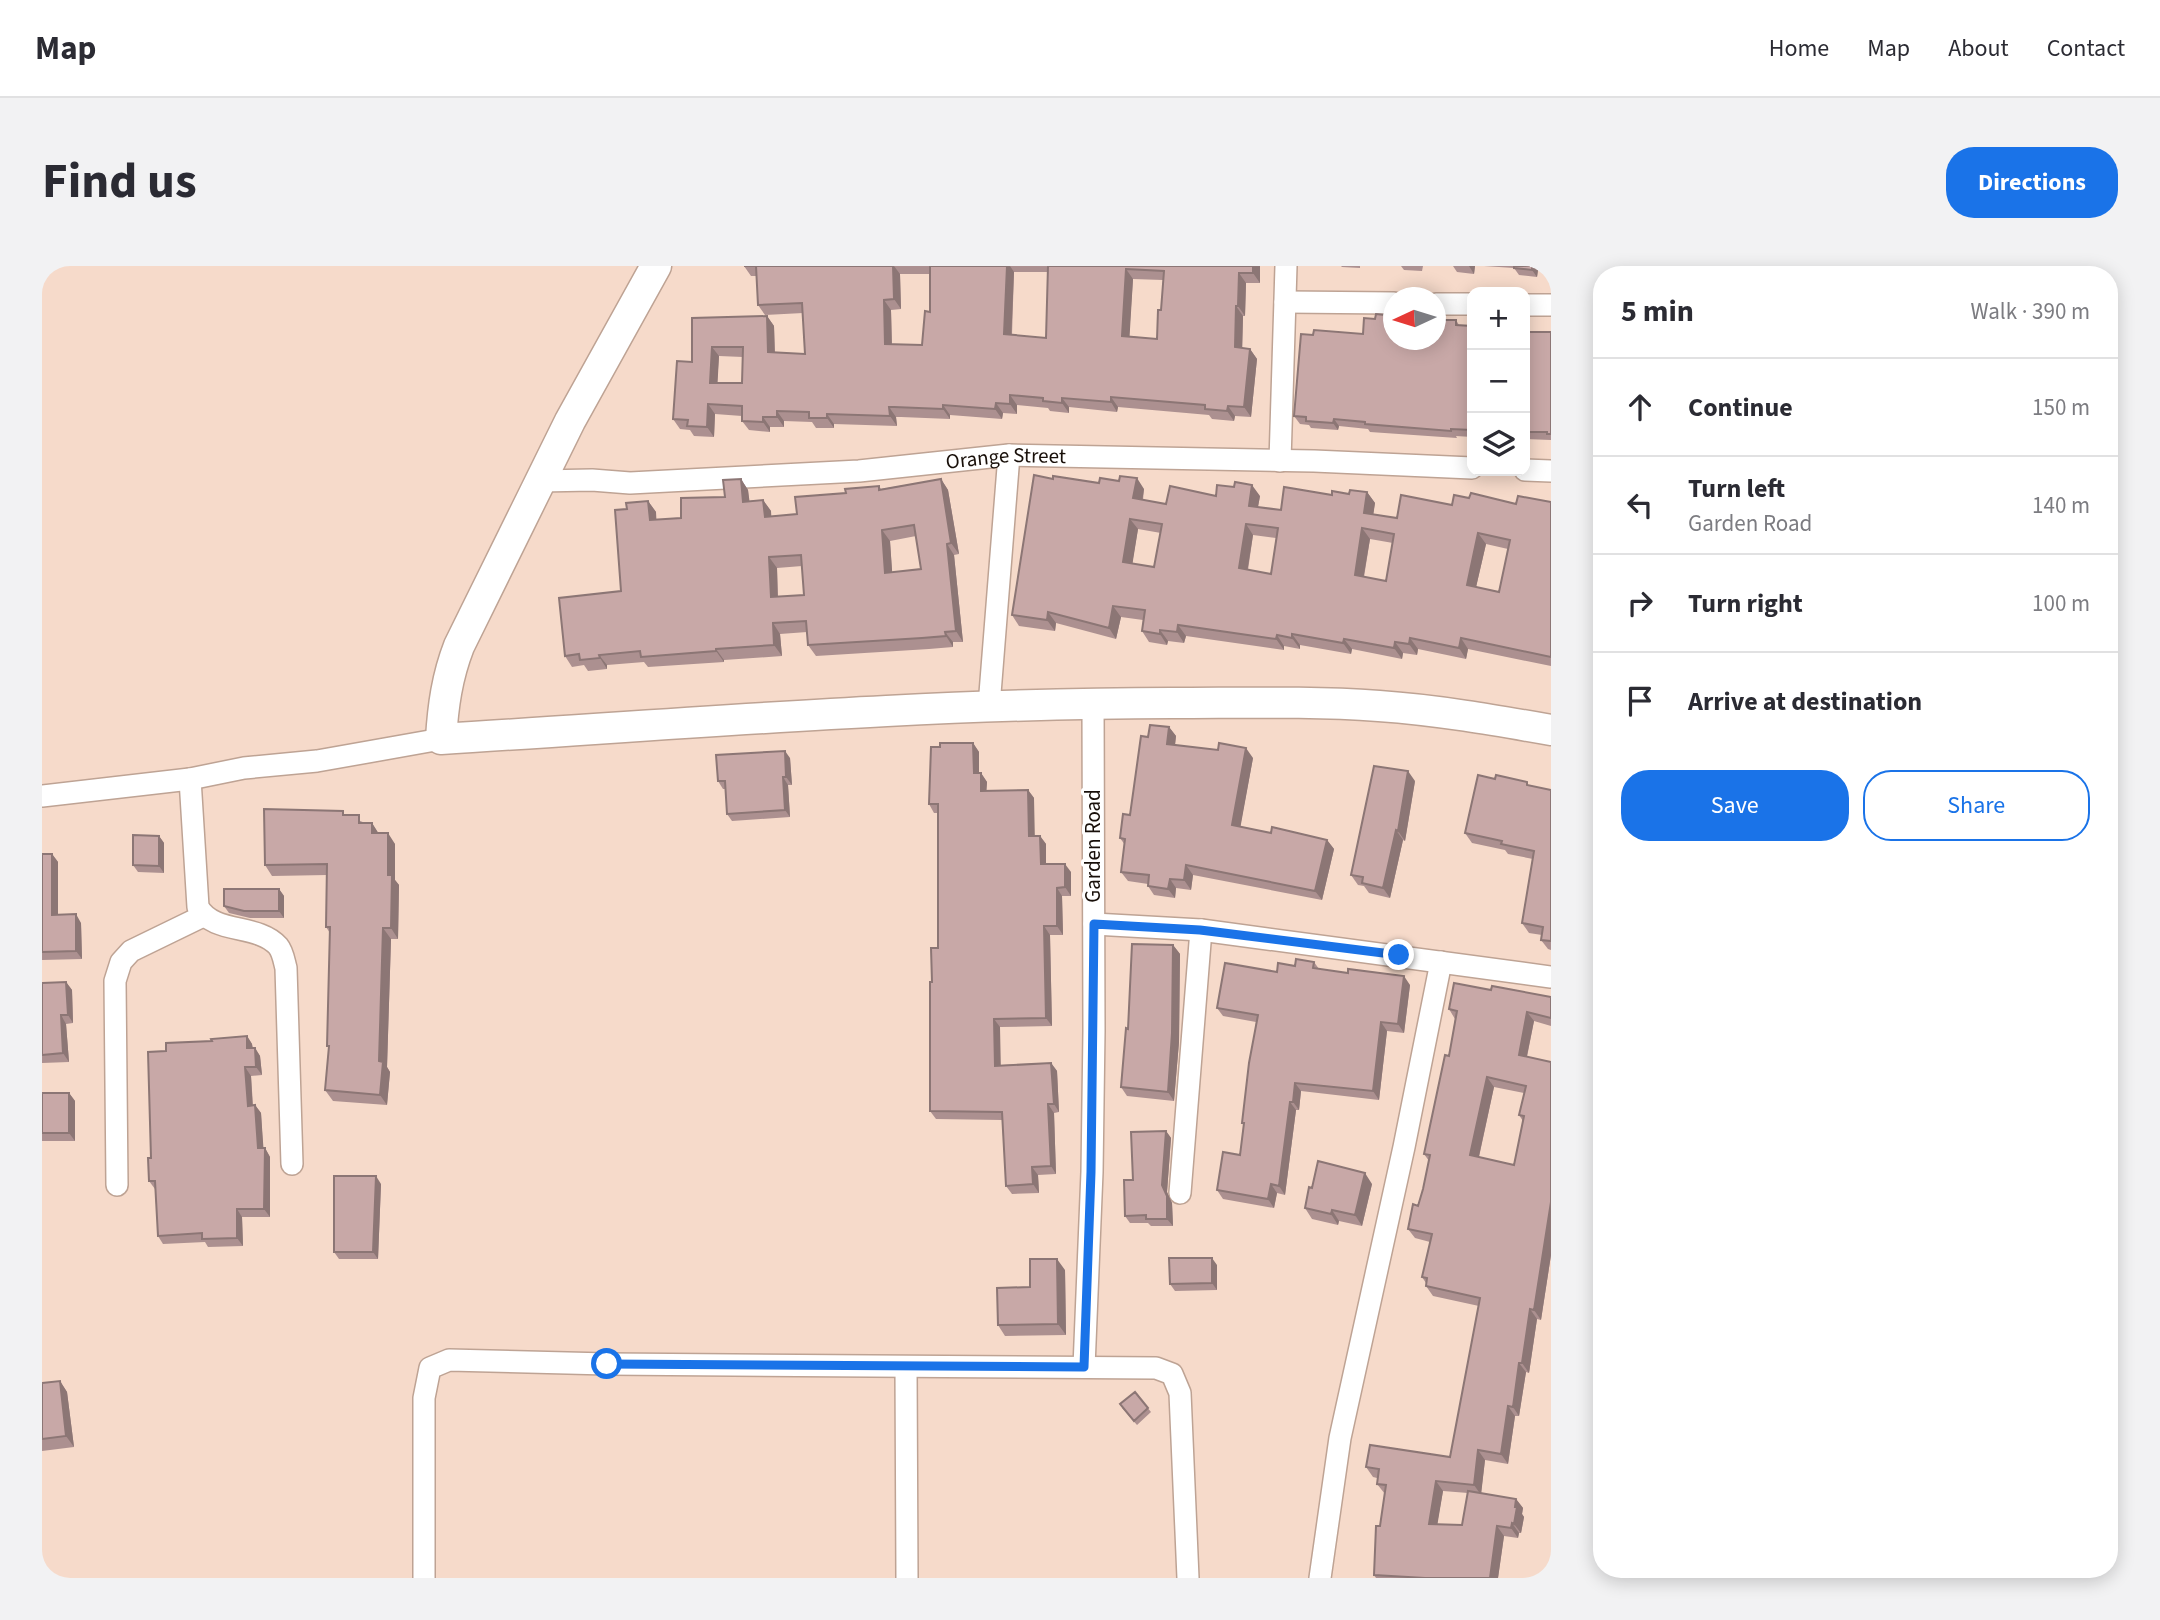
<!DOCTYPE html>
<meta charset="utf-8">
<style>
:root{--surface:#fff;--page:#f2f2f3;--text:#2b2b33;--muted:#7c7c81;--line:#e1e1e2;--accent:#1a73e8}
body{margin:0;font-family:"Source Sans 3",sans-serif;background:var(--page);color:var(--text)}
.controls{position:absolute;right:21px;top:21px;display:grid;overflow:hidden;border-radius:14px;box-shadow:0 4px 18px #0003}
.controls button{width:63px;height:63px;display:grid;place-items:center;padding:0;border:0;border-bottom:2px solid var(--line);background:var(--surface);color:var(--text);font:35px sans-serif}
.compass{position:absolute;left:1341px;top:21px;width:63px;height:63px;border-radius:50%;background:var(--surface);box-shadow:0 4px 18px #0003;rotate:266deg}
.stop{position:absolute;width:21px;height:21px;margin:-16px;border:5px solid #1a73e8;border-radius:50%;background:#fff}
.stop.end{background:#1a73e8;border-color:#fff;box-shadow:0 2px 7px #0008}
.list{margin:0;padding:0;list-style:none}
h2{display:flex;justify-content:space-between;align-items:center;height:91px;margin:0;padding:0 28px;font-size:30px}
h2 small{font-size:23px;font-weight:400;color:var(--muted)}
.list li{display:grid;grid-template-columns:46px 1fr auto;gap:21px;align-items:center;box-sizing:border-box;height:98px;padding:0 28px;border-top:2px solid var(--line)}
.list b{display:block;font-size:26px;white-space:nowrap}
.list p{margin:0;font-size:23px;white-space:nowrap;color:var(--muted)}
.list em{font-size:23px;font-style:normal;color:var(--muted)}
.actions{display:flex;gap:14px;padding:21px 28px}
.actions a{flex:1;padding:16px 0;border:2px solid var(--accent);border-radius:28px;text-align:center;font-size:24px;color:var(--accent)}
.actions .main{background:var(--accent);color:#fff}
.icon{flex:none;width:38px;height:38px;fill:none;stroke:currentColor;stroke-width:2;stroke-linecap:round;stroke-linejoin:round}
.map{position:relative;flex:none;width:1509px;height:1312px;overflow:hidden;border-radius:28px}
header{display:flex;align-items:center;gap:42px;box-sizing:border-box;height:98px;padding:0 35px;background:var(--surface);border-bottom:2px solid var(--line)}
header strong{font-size:33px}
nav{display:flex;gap:38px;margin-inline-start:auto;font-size:24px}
.intro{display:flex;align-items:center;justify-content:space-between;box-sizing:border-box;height:168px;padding:0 42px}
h1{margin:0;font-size:49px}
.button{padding:18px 32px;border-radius:28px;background:var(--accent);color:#fff;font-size:24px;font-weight:700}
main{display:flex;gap:42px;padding:0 42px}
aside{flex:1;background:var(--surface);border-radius:28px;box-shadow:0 4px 18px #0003}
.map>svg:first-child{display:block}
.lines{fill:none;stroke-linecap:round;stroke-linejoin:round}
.street-casing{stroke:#bea394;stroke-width:24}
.secondary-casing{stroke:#bea394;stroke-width:33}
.street{stroke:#fff;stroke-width:21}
.secondary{stroke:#fff;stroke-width:30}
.wall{fill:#ac9090;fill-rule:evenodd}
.shaded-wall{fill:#8c7675}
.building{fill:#c8a8a7;stroke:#8c7675;stroke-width:2;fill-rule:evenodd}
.route{stroke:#1a73e8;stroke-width:9}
.labels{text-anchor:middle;stroke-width:6;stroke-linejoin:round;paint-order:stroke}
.street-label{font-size:21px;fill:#180f09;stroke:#fff}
</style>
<header>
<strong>Map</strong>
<nav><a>Home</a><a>Map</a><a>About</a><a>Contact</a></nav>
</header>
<div class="intro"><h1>Find us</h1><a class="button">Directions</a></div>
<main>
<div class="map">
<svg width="1509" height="1312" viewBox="0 0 1509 1312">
<rect width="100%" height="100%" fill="#f6daca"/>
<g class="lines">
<g class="street-casing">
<g id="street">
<path d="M1243 36 1352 37"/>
<path d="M1394 38H1430"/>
<path d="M1483 39H1509"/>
<path d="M1238 195 1244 0"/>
<path d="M1483 204 1509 205"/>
<path id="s1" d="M498 215 550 214 588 217 817 205 967 189 1272 195 1430 202"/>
<path d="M947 440 967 189"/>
<path d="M148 513 156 641C172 669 215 657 236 680 241 686 242 695 244 702L250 898"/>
<path d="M0 530 148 513 202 502 275 495 399 473"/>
<path d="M1052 658 1159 664 1509 711"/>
<path d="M75 919 73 715 79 696 89 685 161 650"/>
<path d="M1138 927 1159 664"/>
<path d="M864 1101 865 1312"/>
<path d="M1042 1101 1050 906 1052 765 1051 436"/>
<path d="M382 1312V1132L388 1102 407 1094 565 1098 1114 1102 1130 1108 1138 1127 1146 1312"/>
<path d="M1278 1312 1298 1172 1362 881 1399 696"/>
</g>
</g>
<g class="secondary-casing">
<path id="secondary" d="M614 0 528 155 417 380C405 411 401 440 399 473 642 458 886 437 1130 437 1200 437 1268 435 1337 440 1395 444 1452 454 1509 464"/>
</g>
<use href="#street" class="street"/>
<use href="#secondary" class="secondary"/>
</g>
<path class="wall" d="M702 0H1218V17H1204L1203 50H1201L1200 82 1208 83 1215 93 1209 151 1193 150 1192 155 1170 153 1167 149 1076 141 1075 146 1027 141V147L1008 145 1006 142 975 139V148L961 147 960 153 908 149V153L859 151H854L855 160 792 158V162H774L770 156 742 155V161H728V166L707 164 700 155V150L673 148 672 171 652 170 648 164 638 163 631 153 650 96V52L725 50 732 60 733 87 763 88 761 47 723 49 716 39 715 10H709ZM972 6H1006L1004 72 970 69ZM858 8H888V46L880 79 850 78 849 44 859 43ZM1091 13 1121 14 1119 44 1115 73 1087 70ZM677 90 701 91 700 117H675Z
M1299 0H1318V2L1300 1Z
M1359 0H1381L1380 5 1362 4Z
M1405 0H1433L1432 8 1415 6 1411 0Z
M1442 0H1509V5L1496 4 1495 11 1477 9 1472 2Z
M1414 54 1417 59 1430 60V171L1414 170 1415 172 1328 166 1326 163 1297 160 1296 164 1269 162 1267 159 1258 158 1252 150 1352 74 1397 58Z
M1483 66H1509V174L1483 173Z
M699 213 706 224 707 235 721 234 729 245V250L755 248 804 227 837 220 839 223 899 213 906 224 917 288 912 289 921 376H911V381L887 383 774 390 766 379 765 366 738 368 740 390 682 394V396L606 401 602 396 565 399V403L546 405 542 399 530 401 523 390 579 325 585 243 606 235 614 246V254L639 252 683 231ZM874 270 879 303 850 306 848 275ZM760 300 762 329 736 331 735 302Z
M1011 213 1057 217 1077 215 1102 223 1101 234 1124 238 1174 230H1218L1216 241 1239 244 1290 229 1325 226 1333 237 1331 248 1355 252 1410 239 1427 232 1474 238 1509 236V400L1426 383 1424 393 1376 383 1375 389 1361 387 1360 393 1310 383 1309 388 1258 379V383L1242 380V384L1144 370 1142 377 1126 375 1125 379 1107 376 1100 365 1101 354 1079 351 1074 373 1014 357 1013 365 977 360 970 349ZM1096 263 1119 267 1112 301 1090 298ZM1211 269 1234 272 1229 308 1206 304ZM1328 273 1351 277 1344 315 1322 311ZM1444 278 1466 283 1457 326 1434 321Z
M1127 461 1134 470 1133 479 1211 492 1198 561 1229 567 1285 574 1292 583 1280 634 1151 609 1149 624 1134 622 1133 632 1112 629 1106 620V618L1086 615 1079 606 1083 579 1078 572 1088 549 1106 471Z
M931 477 937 486V507H939L945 516 944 525 986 524 992 532V570H998L1004 578V598L1029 606V630H1020L1021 669H1008L1010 760 958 761V799L1009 797 1015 805 1017 846 1012 847 1014 908 996 909 997 927 970 928 964 920 960 854 894 853 888 845 890 716 896 682V547H892L887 538 898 481Z
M748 492 750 519H746L748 551 690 555 685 548 684 523H681L676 515Z
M1373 515 1363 575 1361 574 1348 632 1327 627 1322 620 1316 619 1309 609Z
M1488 520 1509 524V684L1506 683 1499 674 1500 669 1487 667 1480 657 1491 593 1466 588 1463 584 1430 577 1423 567Z
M304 549 323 557H330L336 567 353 578V614L357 619 356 673H349L345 801 348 806 345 839 291 835 283 824 287 782 285 780 288 667 284 661 285 609 230 610 223 599Z
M117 570 122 577V607L96 606 91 599Z
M0 588H10L16 596V649L39 657 40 693 0 694Z
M237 623 242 630V652H208L187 647 182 640Z
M1131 679 1138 688 1137 776 1132 835 1085 830 1079 821 1086 763Z
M1272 696 1277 703 1368 719 1362 767 1345 765 1337 834 1259 825 1257 844H1254L1243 929 1235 927 1232 942 1181 933 1175 924 1198 889 1202 860 1200 857 1214 756 1181 750 1175 742 1235 706 1253 700Z
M24 716 30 724 31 757 24 758 27 796 0 797V717Z
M1449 724 1509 731V760L1492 755 1485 791 1509 796V989L1499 1054 1495 1053 1487 1107 1484 1106 1477 1150H1473L1466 1198 1443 1194 1439 1227 1474 1233 1481 1242 1480 1248 1482 1251 1479 1267H1477L1476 1272 1462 1270 1456 1312H1334L1332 1309 1343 1228 1335 1218V1212L1331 1211 1324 1201 1408 1191 1437 1040 1391 1030 1384 1020V1017L1380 1011 1388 976 1373 972 1366 963 1376 940 1381 923 1387 895 1382 888 1407 790 1413 753 1407 743ZM1452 821 1482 827 1477 849 1481 855 1472 899 1437 891ZM1401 1225 1426 1227 1420 1259 1395 1258Z
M205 770 210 778 211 782H213L218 790 220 809 209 810 211 839H213L219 847 221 882H223L228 891V951H200L201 980 166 981 163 976 121 978 116 970 113 923 107 915 109 892 170 775Z
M0 827H27L33 835V875H0Z
M1124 865 1129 872 1125 926 1130 937 1131 960H1109L1106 957H1088L1083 950 1091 914Z
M339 918 336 993H297L292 986Z
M1330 918 1320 960 1297 955 1296 959 1270 953 1263 942 1270 922Z
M1175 999V1024L1133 1025 1128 1018Z
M1023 1004 1024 1069 963 1070 956 1059 988 1021Z
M18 1115 25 1126 32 1181 0 1185V1117Z
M1093 1126 1109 1146 1095 1159 1080 1142Z"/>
<path class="shaded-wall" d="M851 0H852L858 8 859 43 852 33Z
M965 0H968L972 6 969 78 962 68Z
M1211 0H1218V17L1211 7Z
M1427 0H1433L1432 8Z
M1490 0H1493L1496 4 1495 11 1490 4Z
M1084 3 1091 13 1087 80 1080 70Z
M1197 7 1204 17 1203 50 1196 40Z
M842 34 849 44 850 88 843 78Z
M1194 40 1201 50 1200 91 1193 81Z
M725 50 732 60 733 96 726 86Z
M670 81 677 90 675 127 668 117Z
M1208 83 1215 93 1209 151 1202 141Z
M968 129 975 139V148L968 138Z
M1069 131 1076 141 1075 146 1069 136Z
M1020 132 1027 141V147L1020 137Z
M954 137 961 147 960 153 953 143Z
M666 138 673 148 672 171 665 161Z
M901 139 908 149V153L901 143Z
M1186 140 1193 150 1192 155 1185 145Z
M847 141 854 151 855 160 848 150Z
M735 145 742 155V161L735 151Z
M785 148 792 158V162L785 152Z
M721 151 728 161V166L721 156Z
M1292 153 1297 160 1296 164 1291 157Z
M1095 212 1102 223 1099 243 1091 232Z
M699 213 706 224 709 246 701 236Z
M899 213 906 224 917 288 909 277Z
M1210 219 1218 230 1214 251 1207 240Z
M1325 226 1333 237 1330 258 1322 247Z
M721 234 729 245 730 261 723 251Z
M606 235 614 246 615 265 608 254Z
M1088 253 1096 263 1089 307 1081 296Z
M1204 258 1211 269 1204 313 1197 302Z
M1320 262 1328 273 1320 320 1313 309Z
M840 264 848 275 851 318 843 307Z
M1436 267 1444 278 1432 330 1425 319Z
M905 278 912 289 921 376 914 365Z
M727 291 735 302 736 342 729 331Z
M1071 340 1079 351 1074 373 1067 362Z
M1006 346 1014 357 1013 365 1005 354Z
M731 357 738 368 740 390 732 379Z
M1136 359 1144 370 1142 377 1135 366Z
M1118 364 1126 375 1125 379 1118 368Z
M903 366 911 376V381L904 370Z
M1250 368 1258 379V383L1250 372Z
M1235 369 1242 380V384L1234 373Z
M1368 372 1376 383 1375 389 1367 378Z
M1419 372 1426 383 1424 393 1417 382Z
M1302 373 1310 383 1309 388 1301 377Z
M1353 376 1361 387 1360 393 1352 382Z
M674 383 682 394V396L674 385Z
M557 389 565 399V403L558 392Z
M1127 461 1134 470 1132 487 1125 478Z
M931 477 937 486V515L932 507Z
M1204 482 1211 492 1197 569 1190 559Z
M743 485 748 492 750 519 744 511Z
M1366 505 1373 515 1363 575 1356 565Z
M939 507 945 516 944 533 939 525Z
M741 511 746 519 748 551 743 544Z
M986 524 992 532 993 578 987 570Z
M330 557 337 568 330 567Z
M1354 564 1361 574 1348 632 1341 622Z
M346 567 353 578V614L357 619 356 673 349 662 346 609Z
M117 570 122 577V607L117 600Z
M998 570 1004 578V607L999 598Z
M1285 574 1292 583 1280 634 1273 625Z
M10 588 16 596V657L10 649Z
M1023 598 1029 606V630L1023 621Z
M1144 599 1151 609 1149 624 1142 614Z
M1128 613 1134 622 1133 632 1126 623Z
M1015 622 1020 630 1021 669 1015 660Z
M237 623 242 630V652L237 645Z
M34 648 39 657 40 693 34 685Z
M1002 660 1008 669 1010 760 1004 752Z
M341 662 349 673 345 801 348 806 345 839 338 829 337 795Z
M1131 679 1138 688 1137 776 1132 835 1126 826Z
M1362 710 1368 719 1362 767 1356 758Z
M24 716 30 724 31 757 26 749Z
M1485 746 1492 755 1483 799 1477 789Z
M19 749 24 758 27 796 21 787Z
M952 753 958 761 959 808 953 800Z
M1339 756 1345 765 1337 834 1331 825Z
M205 770 210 778 211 790 205 782Z
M213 782 218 790 220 809 214 801Z
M1009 797 1015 805 1017 846 1012 838Z
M203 801 209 810 211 848 206 840Z
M1445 811 1452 821 1435 899 1428 889Z
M1253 817 1259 825 1257 844 1251 836Z
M27 827 33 835V875L27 867Z
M1248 836 1254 844 1243 929 1237 920Z
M1006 838 1012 847 1014 908 1009 900Z
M213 839 219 847 222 890 216 882Z
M1124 865 1129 872 1125 926 1130 937 1131 960 1125 953 1120 919Z
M223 882 228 891V951L222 943Z
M990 901 996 909 997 927 991 918Z
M1323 907 1330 918 1320 960 1313 949Z
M334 910 339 918 336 993 331 986Z
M1229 918 1235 927 1232 942 1226 933Z
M1509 936V989L1499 1054 1492 1044Z
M195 943 200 951 201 980 195 972Z
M1290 944 1297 955 1296 959 1289 948Z
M1170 992 1175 999V1024L1170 1017Z
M1015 993 1023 1004 1024 1069 1016 1058Z
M1488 1043 1495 1053 1487 1107 1480 1097Z
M1477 1097 1484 1106 1477 1150 1471 1141Z
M18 1115 25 1126 32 1181 24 1170Z
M1466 1140 1473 1150 1466 1198 1459 1188Z
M1436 1184 1443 1194 1439 1229 1432 1219Z
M1394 1215 1401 1225 1394 1267 1387 1258Z
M1474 1233 1481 1242 1480 1248 1482 1251 1479 1267 1472 1258Z
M1470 1257 1477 1267 1476 1272 1469 1262Z
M1455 1260 1462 1270 1456 1312H1448Z"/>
<path class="building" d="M702 0H851L852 33 842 34 843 78 880 79 883 45 888 46V0H965L962 68 1004 72 1006 0H1211V7H1197L1196 40H1194L1193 81 1208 83 1202 141 1186 140 1185 145 1163 143V139L1069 131V136L1020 132V137L1001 135V132L968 129V138L954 137 953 143 901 139V143L852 141H847L848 150 785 148V152H767V146L735 145V151H721V156L700 155V140L666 138 665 161 645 160 646 154 631 153 635 95 650 96V52L725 50 726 86 763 88 760 37 716 39 714 0ZM1084 3 1122 5 1119 44H1116L1115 73 1080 70ZM670 81H701L700 117H668Z
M1472 0H1490V4L1472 2Z
M1334 48 1352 50V74H1394V58H1397L1398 54H1414V59L1430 60V164L1409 163V165L1323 158V156L1292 153 1291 157 1264 155V151L1252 150 1259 68 1271 69 1272 64 1321 68 1322 52 1333 53Z
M1483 66H1509V168H1505V166H1483Z
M992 209 1011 213V210L1057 217 1058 212 1077 215 1078 210 1095 212 1091 232 1124 238 1128 220 1174 230 1175 219 1192 221 1193 216 1210 219 1207 240 1239 244 1242 221 1290 229V225L1307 228 1308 224 1325 226 1322 247 1355 252 1359 229 1410 239 1412 229 1427 232 1429 227 1474 238 1476 230 1509 236V391L1419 372 1417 382 1368 372 1367 378 1353 376 1352 382 1302 373 1301 377 1250 368V372L1235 369 1234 373 1136 359 1135 366 1118 364V368L1100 365 1103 344 1071 340 1067 362 1006 346 1005 354 970 349ZM1088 253 1120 258 1112 301 1081 296ZM1204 258 1236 262 1229 308 1197 302ZM1320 262 1352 268 1344 315 1313 309ZM1436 267 1468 274 1457 326 1425 319Z
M699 213 701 236 721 234 723 251 755 248 753 231 804 227 803 223 837 220V224L899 213 909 277 905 278 914 365 903 366 904 370 880 372 766 379 764 355 731 357 732 379 674 383V385L599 391 598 385 557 389 558 392 538 394 537 388 523 390 517 332 579 325 573 244 585 243 584 237 606 235 608 254 639 252V232L683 231 681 214ZM872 259 879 303 843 307 840 264ZM759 289 762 329 729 331 727 291Z
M1108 459 1127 461 1125 478 1176 484 1177 477 1204 482 1190 559 1229 567 1230 561 1285 574 1273 625 1144 599 1142 614 1128 613 1126 623 1106 620 1107 609 1079 606 1083 573 1078 572 1081 548 1088 549 1099 470 1106 471Z
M898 477H931L932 507H939V525L986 524 987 570H998L999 598H1023V621L1015 622V660H1002L1004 752 952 753 953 800 1009 797 1012 838H1006L1009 900 990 901 991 918 964 920 960 846 888 845V716H890L889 682H896V538H887L889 481H898Z
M743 485 744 511H741L743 544 685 548 683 515H676L674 489Z
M1332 500 1366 505 1356 565 1354 564 1341 622 1320 617 1321 611 1309 609Z
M1436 509 1453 513 1454 509 1485 516V519L1509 524V675L1499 674 1501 661 1480 657 1492 585 1459 578 1460 575 1423 567Z
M222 543 301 545V549H317V557H330V567H346V609H350L349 662H341L337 795 341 796 338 829 283 824 287 780H285L288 661H284L285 598 223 599Z
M91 569 117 570V600L91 599Z
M0 588H10V649L34 648V685L0 686Z
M182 623H237V645H202L182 640Z
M1090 678 1131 679 1130 767 1126 826 1079 821 1084 762 1086 763Z
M1254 693 1272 696 1271 702 1306 707V703L1362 710 1356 758 1339 756 1331 825 1253 817 1251 836H1248L1237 920 1229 918 1226 933 1175 924 1181 886 1198 889 1202 857H1200L1207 797 1216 749 1175 742 1183 697 1235 706 1236 697 1253 700Z
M24 716 26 749H19L21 787 0 789V717Z
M1412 717 1449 724 1450 720 1509 731V752L1485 746 1477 789 1509 796V936L1492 1044 1488 1043 1480 1097H1477L1471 1141 1466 1140 1459 1188 1436 1184 1432 1219 1394 1215 1387 1258 1420 1259 1426 1225 1474 1233 1473 1241H1475L1472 1258 1470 1257 1469 1262 1455 1260 1448 1312H1383L1332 1309 1334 1260H1338L1344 1219 1335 1218 1337 1203 1324 1201 1328 1179 1408 1191 1438 1032 1384 1020 1385 1012 1380 1011 1390 968 1366 963 1371 938 1376 940 1381 923 1388 889 1382 888 1403 789 1407 790 1415 745 1407 743ZM1445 811 1484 820 1477 849 1482 850 1472 899 1428 889Z
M205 770V782H213L214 801H203L206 840 213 839 216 882H223L222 943H195V972L160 973V967L116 970 113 915H107L106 892H109L106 786 124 785V777L170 775 169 773Z
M0 827H27V867H0Z
M1124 865 1120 919 1125 930V953H1104V949L1083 950 1082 914H1091L1089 866Z
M1276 895 1323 907 1313 949 1290 944 1289 948 1263 942 1267 921 1270 922Z
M292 910H334L331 986H292Z
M1127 992H1170V1017L1128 1018Z
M988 993H1015L1016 1058 956 1059 955 1022 988 1021Z
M18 1115 24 1170 0 1173V1117Z
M1093 1126 1106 1142 1092 1155 1078 1138Z"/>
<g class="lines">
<path class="route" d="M565 1098 1042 1101 1049 906 1052 658 1158 664 1357 689"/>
</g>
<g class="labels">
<g class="street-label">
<text dy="7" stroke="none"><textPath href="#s1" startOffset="467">Orange Street</textPath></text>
<text transform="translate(1051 580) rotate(-90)" y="7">Garden Road</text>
</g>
</g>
</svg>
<div class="controls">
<button>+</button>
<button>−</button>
<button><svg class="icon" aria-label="layers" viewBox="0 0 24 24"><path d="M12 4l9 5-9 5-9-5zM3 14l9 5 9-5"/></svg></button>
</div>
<svg class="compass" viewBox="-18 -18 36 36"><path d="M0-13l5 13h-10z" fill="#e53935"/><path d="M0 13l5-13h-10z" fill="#7c7c81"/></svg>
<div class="stop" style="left:565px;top:1098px"></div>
<div class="stop end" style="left:1357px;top:689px"></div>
</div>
<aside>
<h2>5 min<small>Walk · 390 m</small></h2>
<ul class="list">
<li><svg class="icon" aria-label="ahead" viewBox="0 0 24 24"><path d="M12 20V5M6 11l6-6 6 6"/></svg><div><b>Continue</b></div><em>150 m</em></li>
<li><svg class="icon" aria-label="left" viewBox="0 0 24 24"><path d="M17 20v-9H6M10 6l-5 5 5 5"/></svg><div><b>Turn left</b><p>Garden Road</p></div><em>140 m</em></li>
<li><svg class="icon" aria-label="right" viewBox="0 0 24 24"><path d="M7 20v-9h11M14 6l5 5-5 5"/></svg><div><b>Turn right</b></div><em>100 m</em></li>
<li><svg class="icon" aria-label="arrive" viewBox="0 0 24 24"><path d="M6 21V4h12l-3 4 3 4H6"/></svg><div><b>Arrive at destination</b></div></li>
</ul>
<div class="actions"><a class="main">Save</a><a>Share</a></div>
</aside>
</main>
